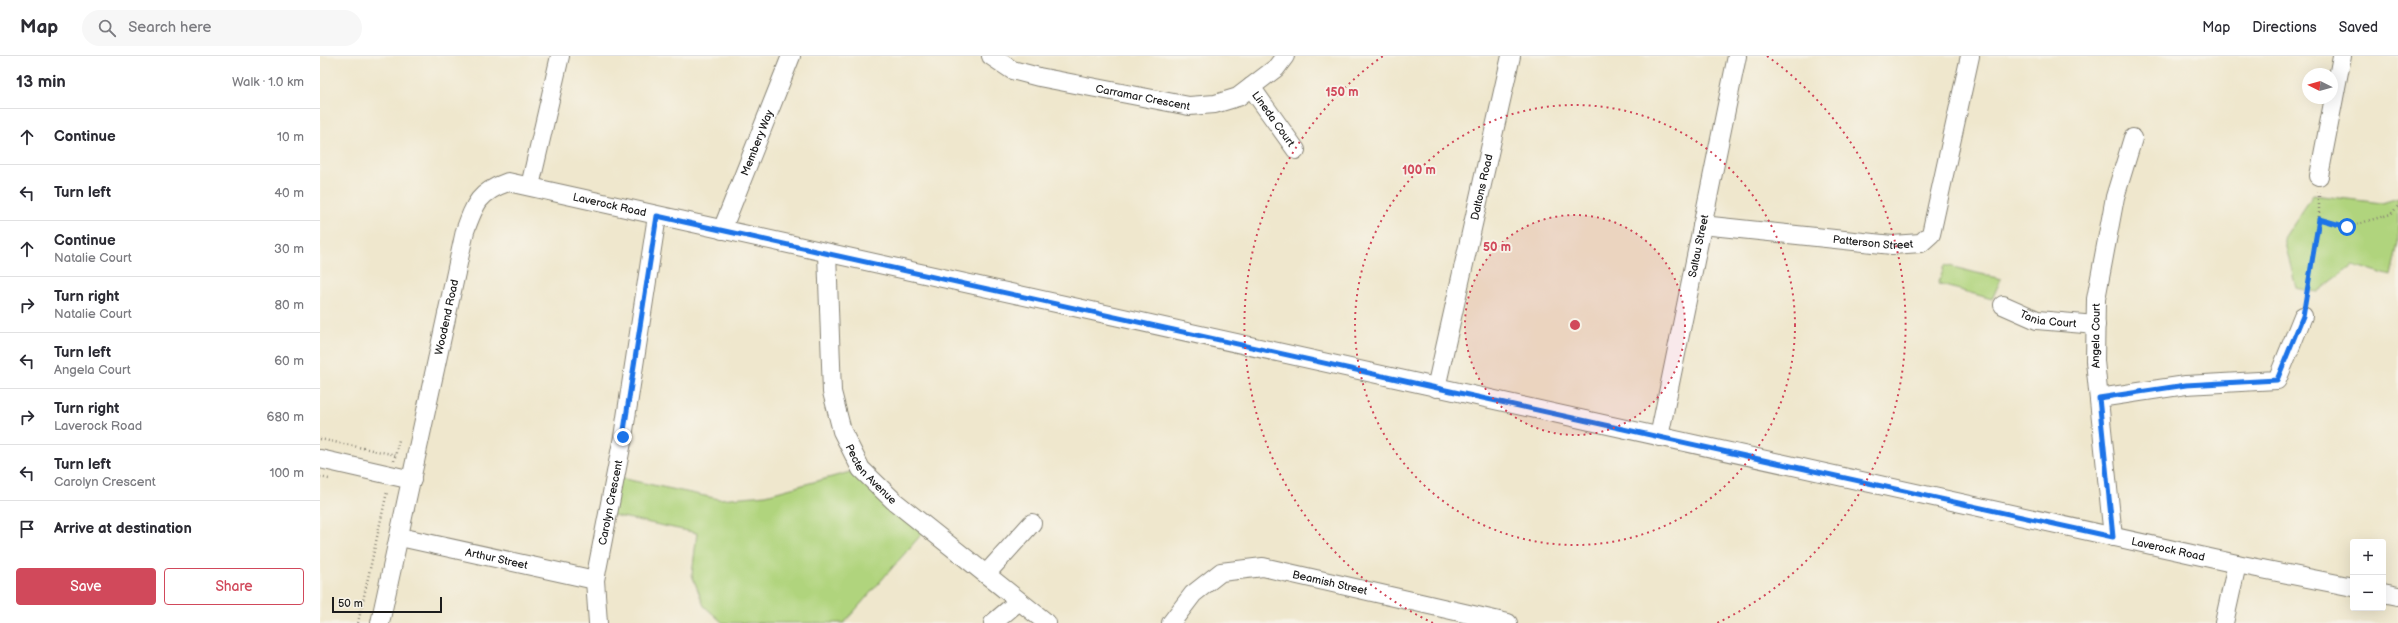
<!DOCTYPE html>
<meta charset="utf-8">
<style>
:root{--surface:#fff;--page:#f7f7f7;--text:#2b2b33;--muted:#7c7c81;--line:#e1e1e2;--accent:#d1495b}
body{margin:0;font-family:"Balsamiq Sans",sans-serif;background:var(--page);color:var(--text)}
.controls{position:absolute;right:12px;bottom:12px;display:grid;overflow:hidden;border-radius:4px;box-shadow:0 4px 16px #0002}
.controls button{width:36px;height:36px;display:grid;place-items:center;padding:0;border:0;border-bottom:1px solid var(--line);background:var(--surface);color:var(--text);font:20px sans-serif}
.compass{position:absolute;left:1982px;top:12px;width:36px;height:36px;border-radius:50%;background:var(--surface);box-shadow:0 4px 16px #0002;rotate:275deg}
.scale{position:absolute;left:12px;bottom:10px;width:110px;box-sizing:border-box;padding-left:4px;border:2px solid #1c1c1c;border-top:0;font-size:11px;line-height:14px;white-space:nowrap;color:#1c1c1c;-webkit-text-stroke:3px #f7f3e8;paint-order:stroke}
.stop{position:absolute;width:12px;height:12px;margin:-9px;border:3px solid #1a73e8;border-radius:50%;background:#fff}
.stop.end{background:#1a73e8;border-color:#fff;box-shadow:0 1px 4px #0008}
.list{margin:0;padding:0;list-style:none}
h2{display:flex;justify-content:space-between;align-items:center;height:52px;margin:0;padding:0 16px;font-size:17px}
h2 small{font-size:13px;font-weight:400;color:var(--muted)}
.list li{display:grid;grid-template-columns:26px 1fr auto;gap:12px;align-items:center;box-sizing:border-box;height:56px;padding:0 16px;border-top:1px solid var(--line)}
.list b{display:block;font-size:15px;white-space:nowrap}
.list p{margin:0;font-size:13px;white-space:nowrap;color:var(--muted)}
.list em{font-size:13px;font-style:normal;color:var(--muted)}
.actions{display:flex;gap:8px;padding:12px 16px}
.actions a{flex:1;padding:9px 0;border:1px solid var(--accent);border-radius:4px;text-align:center;font-size:14px;color:var(--accent)}
.actions .main{background:var(--accent);color:#fff}
.icon{flex:none;width:22px;height:22px;fill:none;stroke:currentColor;stroke-width:2;stroke-linecap:round;stroke-linejoin:round}
.map{position:relative;flex:none;width:2078px;height:567px;overflow:hidden}
header{display:flex;align-items:center;gap:24px;box-sizing:border-box;height:56px;padding:0 20px;background:var(--surface);border-bottom:1px solid var(--line)}
header strong{font-size:19px}
nav{display:flex;gap:22px;margin-inline-start:auto;font-size:14px}
.search{width:280px;height:36px;background:var(--page);display:flex;align-items:center;gap:10px;box-sizing:border-box;padding:0 14px;border-radius:22px;color:var(--muted);font-size:15px}
main{display:flex}
aside{flex:1;background:var(--surface)}
.map>svg:first-child{display:block}
.green{fill:#b0d47d;stroke:#66784c}
.lines{fill:none;stroke-linecap:round;stroke-linejoin:round}
.minor-casing{stroke:#868274;stroke-width:20}
.path{stroke:#868274;stroke-width:2.5;stroke-dasharray:1 3;stroke-linecap:butt}
.minor{stroke:#fff;stroke-width:18}
.route{stroke:#1a73e8;stroke-width:5}
.ring{fill:none;stroke:#d1495b;stroke-width:2;stroke-dasharray:2 4}
.labels{text-anchor:middle;stroke-width:4;stroke-linejoin:round;paint-order:stroke}
.street-label{font-size:11px;fill:#1c1c1c;stroke:#f7f3e8}
.centre{fill:#d1495b;stroke:#f7f3e8;stroke-width:2}
.ring-label{font-size:12px;text-anchor:middle;font-weight:bold;fill:#d1495b;stroke:#f7f3e8;stroke-width:4;stroke-linejoin:round;paint-order:stroke}
</style>
<header>
<strong>Map</strong>
<div class="search"><svg class="icon" aria-label="search" viewBox="0 0 24 24"><circle cx="10" cy="10" r="6"/><path d="M15 15l6 6"/></svg>Search here</div>
<nav><a>Map</a><a>Directions</a><a>Saved</a></nav>
</header>
<main>
<aside>
<h2>13 min<small>Walk · 1.0 km</small></h2>
<ul class="list">
<li><svg class="icon" aria-label="ahead" viewBox="0 0 24 24"><path d="M12 20V5M6 11l6-6 6 6"/></svg><div><b>Continue</b></div><em>10 m</em></li>
<li><svg class="icon" aria-label="left" viewBox="0 0 24 24"><path d="M17 20v-9H6M10 6l-5 5 5 5"/></svg><div><b>Turn left</b></div><em>40 m</em></li>
<li><svg class="icon" aria-label="ahead" viewBox="0 0 24 24"><path d="M12 20V5M6 11l6-6 6 6"/></svg><div><b>Continue</b><p>Natalie Court</p></div><em>30 m</em></li>
<li><svg class="icon" aria-label="right" viewBox="0 0 24 24"><path d="M7 20v-9h11M14 6l5 5-5 5"/></svg><div><b>Turn right</b><p>Natalie Court</p></div><em>80 m</em></li>
<li><svg class="icon" aria-label="left" viewBox="0 0 24 24"><path d="M17 20v-9H6M10 6l-5 5 5 5"/></svg><div><b>Turn left</b><p>Angela Court</p></div><em>60 m</em></li>
<li><svg class="icon" aria-label="right" viewBox="0 0 24 24"><path d="M7 20v-9h11M14 6l5 5-5 5"/></svg><div><b>Turn right</b><p>Laverock Road</p></div><em>680 m</em></li>
<li><svg class="icon" aria-label="left" viewBox="0 0 24 24"><path d="M17 20v-9H6M10 6l-5 5 5 5"/></svg><div><b>Turn left</b><p>Carolyn Crescent</p></div><em>100 m</em></li>
<li><svg class="icon" aria-label="arrive" viewBox="0 0 24 24"><path d="M6 21V4h12l-3 4 3 4H6"/></svg><div><b>Arrive at destination</b></div></li>
</ul>
<div class="actions"><a class="main">Save</a><a>Share</a></div>
</aside>
<div class="map">
<svg width="2078" height="567" viewBox="0 0 2078 567">
<rect width="100%" height="100%" fill="#f7f3e8"/>
<filter id="ink" filterUnits="userSpaceOnUse"><feTurbulence type="fractalNoise" baseFrequency=".025" numOctaves="2"/><feDisplacementMap in="SourceGraphic" scale="8" xChannelSelector="R" yChannelSelector="G"/><feConvolveMatrix kernelMatrix="1 2 1 2 8 2 1 2 1" color-interpolation-filters="sRGB"/></filter>
<filter id="wash" filterUnits="userSpaceOnUse"><feTurbulence type="fractalNoise" baseFrequency=".012" numOctaves="4" result="noise"/><feDisplacementMap in="SourceGraphic" scale="16" xChannelSelector="R" yChannelSelector="G"/><feGaussianBlur stdDeviation="0.9" result="paint"/><feColorMatrix in="noise" values="0 0 0 0 0 0 0 0 0 0 0 0 0 0 0 0 0 1.4 0 .05"/><feComposite in="paint" operator="in"/></filter>
<g filter="url(#wash)">
<rect width="100%" height="100%" fill="#efe7cd"/>
<path class="green" d="M1993 139 2062 147 2078 142V187L2071 220 2033 209 1997 236 1976 232 1964 183Z
M1625 209 1681 223 1672 243 1618 228Z
M541 413 607 472 524 567H403L384 550 372 519 377 477 288 458 295 421 399 443 446 439Z"/>
</g>
<g filter="url(#ink)">
<g class="lines">
<g class="minor-casing">
<g id="minor">
<path id="s1" d="M671 0 692 14 719 21 869 50 895 48 918 41 956 12 965 0"/>
<path id="s2" d="M931 31 976 94"/>
<path d="M1999 120 2022 0"/>
<path d="M210 130 240 0"/>
<path id="s3" d="M1382 169 1572 189 1601 187 1611 178 1650 0"/>
<path id="s4" d="M402 174 471 0"/>
<path id="s5" d="M507 197 512 336 522 375 541 413 574 445 727 567"/>
<path id="s6" d="M1683 249 1717 264 1776 269"/>
<path id="s7" d="M1116 332 1191 0"/>
<path d="M1779 342 1866 329 1957 324 1983 260"/>
<path id="s8" d="M1339 381 1417 0"/>
<path d="M0 403 92 424"/>
<path id="s9" d="M80 481 275 524"/>
<path id="s10" d="M1793 481 1775 305 1776 243 1795 141 1813 82"/>
<path d="M666 518 712 467"/>
<path d="M2063 537 2078 540"/>
<path id="s11" d="M60 567 145 175C155 147 159 136 188 126L1917 508 2033 531"/>
<path id="s12" d="M278 567 275 524 303 381 337 160"/>
<path d="M673 567 699 545"/>
<path id="s13" d="M851 567 873 538 901 516 943 511 1188 567"/>
<path d="M1904 567 1917 508"/>
</g>
</g>
<path class="path" d="M1999 163 2027 171 2071 158 2078 150
M1986 244 1999 163V134
M0 383 76 399
M74 405 79 384
M0 421 9 423
M38 567 67 436"/>
<use href="#minor" class="minor"/>
</g>
</g>
<g class="lines" filter="url(#ink)">
<path class="route" d="M303 381 337 160 1793 481 1779 342 1866 329 1957 324 1983 260 1999 163 2027 171"/>
</g>
<circle cx="1255" cy="269" r="110" fill="#d1495b" fill-opacity=".12"/>
<g class="ring">
<circle cx="1255" cy="269" r="110"/>
<circle cx="1255" cy="269" r="220"/>
<path d="M1113 567A330 330 0 0 1 1063 0M1447 0A330 330 0 0 1 1397 567"/>
</g>
<g class="labels">
<g class="street-label">
<text dy="4" stroke="none"><textPath href="#s1" startOffset="159">Carramar Crescent</textPath></text>
<text dy="4" stroke="none"><textPath href="#s2" startOffset="39">Lineda Court</textPath></text>
<text dy="4" stroke="none"><textPath href="#s4" startOffset="94">Membery Way</textPath></text>
<text dy="4" stroke="none"><textPath href="#s7" startOffset="206">Daltons Road</textPath></text>
<text dy="4" stroke="none"><textPath href="#s11" startOffset="574">Laverock Road</textPath></text>
<text dy="4" stroke="none"><textPath href="#s3" startOffset="172">Patterson Street</textPath></text>
<text dy="4" stroke="none"><textPath href="#s8" startOffset="195">Saltau Street</textPath></text>
<text dy="4" stroke="none"><textPath href="#s11" startOffset="313">Woodend Road</textPath></text>
<text dy="4" stroke="none"><textPath href="#s6" startOffset="48">Tania Court</textPath></text>
<text dy="4" stroke="none"><textPath href="#s10" startOffset="202">Angela Court</textPath></text>
<text dy="4" stroke="none"><textPath href="#s5" startOffset="232">Pecten Avenue</textPath></text>
<text dy="4" stroke="none"><textPath href="#s12" startOffset="122">Carolyn Crescent</textPath></text>
<text dy="4" stroke="none"><textPath href="#s11" startOffset="2170">Laverock Road</textPath></text>
<text dy="4" stroke="none"><textPath href="#s9" startOffset="99">Arthur Street</textPath></text>
<text dy="4" stroke="none"><textPath href="#s13" startOffset="183">Beamish Street</textPath></text>
</g>
</g>
<circle cx="1255" cy="269" r="6" class="centre"/>
<g class="ring-label">
<text x="1022" y="40">150 m</text>
<text x="1099" y="118">100 m</text>
<text x="1177" y="195">50 m</text>
</g>
</svg>
<div class="controls">
<button>+</button>
<button>−</button>
</div>
<svg class="compass" viewBox="-18 -18 36 36"><path d="M0-13l5 13h-10z" fill="#e53935"/><path d="M0 13l5-13h-10z" fill="#7c7c81"/></svg>
<div class="scale">50 m</div>
<div class="stop" style="left:2027px;top:171px"></div>
<div class="stop end" style="left:303px;top:381px"></div>
</div>
</main>
